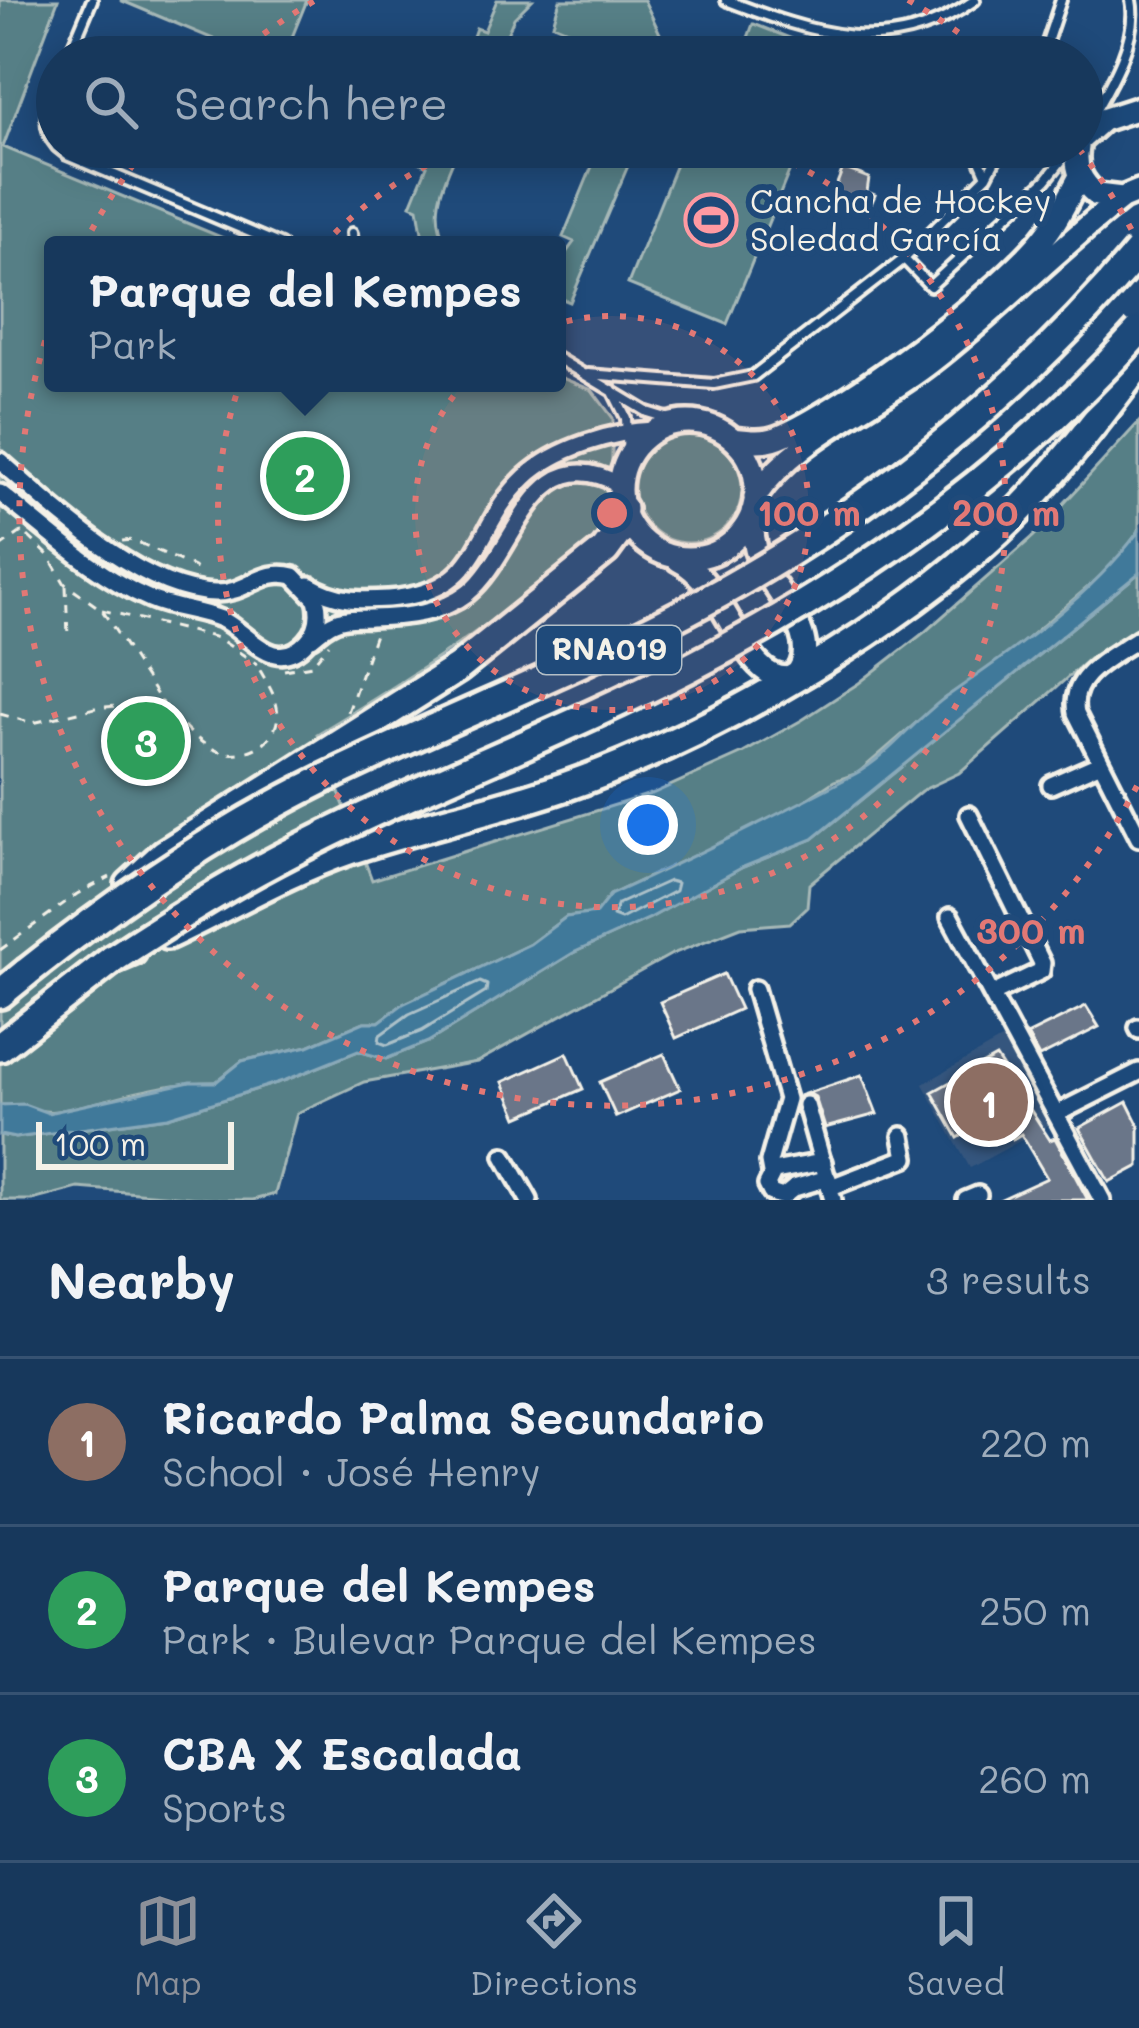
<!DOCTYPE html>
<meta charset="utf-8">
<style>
:root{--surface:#17385c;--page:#244365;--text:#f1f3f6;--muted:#9eacbb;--line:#365272;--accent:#8c9099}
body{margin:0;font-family:Mali,sans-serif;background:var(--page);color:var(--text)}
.scale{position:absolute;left:36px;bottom:30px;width:198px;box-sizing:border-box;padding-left:12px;border:6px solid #f4f1e8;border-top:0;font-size:33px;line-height:42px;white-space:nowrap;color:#f4f1e8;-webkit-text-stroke:9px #1f4a7a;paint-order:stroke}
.you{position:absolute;left:648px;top:825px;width:42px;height:42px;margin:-30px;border:9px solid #fff;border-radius:50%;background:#1a73e8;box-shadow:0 0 0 18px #1a73e833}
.badge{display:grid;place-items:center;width:78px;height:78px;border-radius:50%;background:var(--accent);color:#fff;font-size:39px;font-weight:700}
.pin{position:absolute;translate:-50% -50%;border:6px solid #fff;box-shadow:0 3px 12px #0006}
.popup{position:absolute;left:44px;top:236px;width:522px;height:156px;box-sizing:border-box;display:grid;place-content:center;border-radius:12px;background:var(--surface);filter:drop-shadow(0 3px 9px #0005);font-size:39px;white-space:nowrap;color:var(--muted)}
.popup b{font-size:45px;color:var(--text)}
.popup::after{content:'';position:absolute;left:50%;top:100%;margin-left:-24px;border:24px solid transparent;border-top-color:var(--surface)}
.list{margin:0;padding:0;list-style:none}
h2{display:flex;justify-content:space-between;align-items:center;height:156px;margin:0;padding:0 48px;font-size:51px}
h2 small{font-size:39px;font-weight:400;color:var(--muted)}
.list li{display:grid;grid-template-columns:78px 1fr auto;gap:36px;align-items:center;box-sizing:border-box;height:168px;padding:0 48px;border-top:3px solid var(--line)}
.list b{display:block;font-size:45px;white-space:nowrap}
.list p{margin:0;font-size:39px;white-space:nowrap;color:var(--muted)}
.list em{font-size:39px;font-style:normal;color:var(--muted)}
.icon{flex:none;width:66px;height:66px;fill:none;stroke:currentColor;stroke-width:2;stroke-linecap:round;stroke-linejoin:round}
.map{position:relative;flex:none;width:1139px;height:1200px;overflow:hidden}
.search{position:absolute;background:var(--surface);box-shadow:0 6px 30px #0003;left:36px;right:36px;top:36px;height:132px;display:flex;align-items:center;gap:30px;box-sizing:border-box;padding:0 42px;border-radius:66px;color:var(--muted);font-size:45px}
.sheet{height:660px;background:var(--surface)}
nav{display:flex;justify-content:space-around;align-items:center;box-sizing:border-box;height:168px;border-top:3px solid var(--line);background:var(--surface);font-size:33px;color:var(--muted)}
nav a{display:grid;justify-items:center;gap:6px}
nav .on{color:var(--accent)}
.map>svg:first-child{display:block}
.built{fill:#36577e}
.green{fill:#577f86;stroke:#a6b8b7;stroke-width:3}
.water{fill:#41799a;stroke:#89a9b9;stroke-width:3}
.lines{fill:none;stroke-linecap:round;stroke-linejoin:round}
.shore{stroke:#acc1c9;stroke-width:3}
.building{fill:#6a7689;stroke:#f4f1e8;stroke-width:3}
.lane-casing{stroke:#f4f1e8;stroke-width:16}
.street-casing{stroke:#f4f1e8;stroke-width:24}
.secondary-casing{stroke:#f4f1e8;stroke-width:30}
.highway-casing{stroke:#f4f1e8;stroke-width:36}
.path{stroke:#f4f1e8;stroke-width:3;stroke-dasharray:9 9;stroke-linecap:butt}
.lane{stroke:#1f4a7a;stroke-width:8}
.street{stroke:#1f4a7a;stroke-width:15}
.secondary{stroke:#1f4a7a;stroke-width:21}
.highway{stroke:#1f4a7a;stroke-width:27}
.highway-bridge-casing{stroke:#f4f1e8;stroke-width:36;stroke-linecap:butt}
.highway-bridge{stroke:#1f4a7a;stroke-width:27}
.ring{fill:none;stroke:#e27875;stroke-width:6;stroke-dasharray:6 12}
.labels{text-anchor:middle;stroke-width:12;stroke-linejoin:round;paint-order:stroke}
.shield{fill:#1f4a7a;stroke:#b4bfc7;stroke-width:3}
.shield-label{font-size:30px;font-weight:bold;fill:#f4f1e8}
.poi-label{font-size:33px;fill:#f4f1e8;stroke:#1f4a7a;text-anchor:start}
.centre{fill:#e27875;stroke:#1f4a7a;stroke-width:6}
.ring-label{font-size:36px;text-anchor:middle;font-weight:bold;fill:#e27875;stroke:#1f4a7a;stroke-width:12;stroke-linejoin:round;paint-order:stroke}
</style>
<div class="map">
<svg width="1139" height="1200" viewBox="0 0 1139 1200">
<rect width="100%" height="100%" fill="#1f4a7a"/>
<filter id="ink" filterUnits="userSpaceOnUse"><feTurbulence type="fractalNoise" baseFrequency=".00833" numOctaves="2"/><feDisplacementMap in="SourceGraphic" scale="24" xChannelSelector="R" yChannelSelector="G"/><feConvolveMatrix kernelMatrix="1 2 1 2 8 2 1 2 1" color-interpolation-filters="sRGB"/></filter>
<g filter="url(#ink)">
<path class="built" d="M1008 1036 1056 1121 970 1168 923 1084Z"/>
<path class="green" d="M0 0H58L3 147 240 245H53V383H557V376L592 390 613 418 610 525C521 606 420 672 317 734L372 880 654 793 743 753 802 720 859 683 926 631 1034 536 1139 422V531L1113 566 997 664 945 698 858 773 834 781 786 813 610 895 596 913 566 917 530 944 403 1004 379 1022H364L308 1046 242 1061 216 1082C161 1081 109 1102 56 1111 42 1114 22 1104 0 1105Z
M120 0H307L284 57H256Z
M497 0H532L514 18 497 57H473L474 46 466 57 476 28 484 31Z
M560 0H644L663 40 678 47 674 57H631L553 24Z
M753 24H754L838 57H741Z
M425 147H459C445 180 427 211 447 245H424L418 208 411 205 427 166 419 162Z
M600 147H636L570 302 557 297V265L574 242 563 237Z
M683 147H771L795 157 727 324 628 284Z
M634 489a54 54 0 1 1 108 0a54 54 0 1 1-108 0Z
M1139 573V630L1092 656 959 773 921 791 809 884 807 907 790 923 741 927 672 954 477 1062 364 1082 297 1113 275 1194 253 1200H222L78 1188 32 1200H0V1135L15 1138 168 1117 286 1080 358 1051 386 1059 428 1042 573 953 650 918 743 867 813 839Z"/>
<path class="water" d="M1139 531V573L813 839 743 867 650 918 573 953 428 1042 386 1059 358 1051 286 1080 168 1117 15 1138 0 1135V1105L24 1104 48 1113 190 1082H216L242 1061 308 1046 364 1022H379L403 1004 530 944 566 917 596 913 610 895C693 857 775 816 855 774 889 756 915 719 946 697 1015 649 1088 599 1139 531Z"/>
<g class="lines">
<path class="shore" d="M669 881 677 883 675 891 621 919 613 916 618 904Z
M480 982 487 985 486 992 422 1031 387 1045 379 1042 380 1035 409 1014Z"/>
</g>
<path class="building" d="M843 168 869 178 867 192 875 195 867 213 857 209 848 213 830 202Z
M724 974 740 1009 676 1038 660 1002Z
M1086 1006 1099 1027 1039 1057 1027 1035Z
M567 1053 583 1089 518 1117 503 1082Z
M664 1054 680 1089 616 1117 600 1082Z
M996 1057 1050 1140 1055 1138 1088 1200H999L1047 1178 1021 1134 1013 1139 999 1114 958 1138 932 1092Z
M862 1075 877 1114 825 1128 815 1097 808 1093 799 1096Z
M1127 1102 1139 1126V1166L1109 1182 1079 1128Z"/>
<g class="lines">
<g class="lane-casing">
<path id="lane" d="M726 0C814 34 890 61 975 0
M915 53 927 57
M68 57 92 0
M1042 57 1061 0
M57 83C47 106 39 126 57 147
M1090 120C1109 87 1139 39 1131 0
M57 147 67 155 281 245
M979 147V158L986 174
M352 233 353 245
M904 259 930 286 1046 180 1070 150
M557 358 647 412 676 421
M588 374 714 384 753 376 904 259 987 176 1002 147
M612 390 626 418 628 458"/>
</g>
<g class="street-casing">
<path id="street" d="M0 461C54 508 140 591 215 593 247 594 262 567 294 576L316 599C320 614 319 629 307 641 274 677 249 632 221 619 199 610 173 609 150 599 94 575 47 530 0 493
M309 585C337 601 357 601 388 599 486 592 470 529 525 477 556 448 613 431 654 430
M312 638C319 632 327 625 335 622 345 617 360 619 371 618 405 617 441 614 468 593 518 553 532 435 620 485
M1139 638C1112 657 1068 675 1076 713L1139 838
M1051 785 1101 763
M969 815 1042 963 1041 971 993 994
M950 917 1102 1200
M755 989 787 1099 769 1162 771 1173
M1138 1028 1139 1030
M806 1105 833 1200
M1056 1114 1139 1072
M504 1156 529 1200
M823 1162 774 1171 767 1185 771 1193 783 1197 794 1188 828 1178
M831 1187 906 1158 902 1136
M966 1200 978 1195"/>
</g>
<g class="secondary-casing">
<path id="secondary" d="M1082 138 1102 120 1139 108
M1078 147C1074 168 1081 182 1097 195L1122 198 1139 191
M620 490a68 68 0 1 1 136 0a68 68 0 1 1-136 0Z
M733 439C749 441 764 443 779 437 843 411 1007 288 1048 232 1061 215 1070 194 1080 176
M755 497C795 437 874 407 931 362 998 310 1056 250 1122 198
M678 560C729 584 743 689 794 677 827 641 774 593 759 559 753 543 752 529 752 512"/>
</g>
<g class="highway-casing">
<path id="highway" d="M130 885 164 854 458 668 605 550 619 531 622 509
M167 935C227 907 285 872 349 850 433 822 519 806 602 773 730 723 897 626 998 531 1051 481 1095 423 1139 364
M0 994 27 972
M0 1047 113 959 132 951"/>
</g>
<path class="path" d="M28 536 48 555 65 584 102 610 160 700
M122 541 133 540 194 567 198 574
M0 547 23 531
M66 586 68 637
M102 610 218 638 257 664
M284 670 312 665 329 644
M348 712 376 631
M0 714 33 723 95 708 161 702C176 717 192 738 211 748 240 764 284 743 277 707 274 691 263 677 256 663
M0 950 77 894 110 877"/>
<use href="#lane" class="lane"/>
<use href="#street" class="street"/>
<use href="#secondary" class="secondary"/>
<use href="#highway" class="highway"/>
<g class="highway-bridge-casing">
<path id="highway-bridge" d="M113 959C166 924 220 890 277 860 411 789 554 737 689 668 857 582 1013 471 1139 331
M27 972C119 899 218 831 324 779 465 710 614 656 750 576 897 490 1029 382 1139 251"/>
</g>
<use href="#highway-bridge" class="highway-bridge"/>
</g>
</g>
<circle cx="612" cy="513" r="197" fill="#e27875" fill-opacity=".12"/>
<g class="ring">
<circle cx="612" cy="513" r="197"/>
<path d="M760 148A394 394 0 1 1 464 148"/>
<path d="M1137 786A592 592 0 1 1 145 149M235 56A592 592 0 0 1 316 0M908 0A592 592 0 0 1 989 56M1079 149A592 592 0 0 1 1137 240"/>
</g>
<defs>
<g id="stadium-ring" transform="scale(2.7)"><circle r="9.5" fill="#1f4a7a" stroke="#ff9aa2" stroke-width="1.5"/><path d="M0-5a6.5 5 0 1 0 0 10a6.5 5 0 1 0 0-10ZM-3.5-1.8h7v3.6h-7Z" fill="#ff9aa2"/></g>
</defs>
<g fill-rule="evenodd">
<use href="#stadium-ring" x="711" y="220"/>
</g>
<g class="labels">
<rect class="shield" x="537" y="626" width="144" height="48" rx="9"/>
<g class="shield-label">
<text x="609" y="660">RNA019</text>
</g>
<g class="poi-label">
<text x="750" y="213">Cancha de Hockey<tspan x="750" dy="38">Soledad García</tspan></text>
</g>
</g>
<circle cx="612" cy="513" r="18" class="centre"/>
<g class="ring-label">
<text x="809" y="526">100 m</text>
<text x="1006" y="526">200 m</text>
<text x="1031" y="944">300 m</text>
</g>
</svg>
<div class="scale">100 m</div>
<div class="you"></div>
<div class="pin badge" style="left:989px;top:1102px;background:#8d6e63">1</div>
<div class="pin badge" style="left:305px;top:476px;background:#2e9e5b">2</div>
<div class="popup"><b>Parque del Kempes</b>Park</div>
<div class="pin badge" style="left:146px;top:741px;background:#2e9e5b">3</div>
<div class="search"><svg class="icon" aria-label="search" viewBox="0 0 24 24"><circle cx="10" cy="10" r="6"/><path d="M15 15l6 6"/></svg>Search here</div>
</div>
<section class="sheet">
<h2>Nearby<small>3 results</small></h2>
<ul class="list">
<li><span class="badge" style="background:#8d6e63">1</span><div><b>Ricardo Palma Secundario</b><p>School · José Henry</p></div><em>220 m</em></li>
<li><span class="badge" style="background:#2e9e5b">2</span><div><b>Parque del Kempes</b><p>Park · Bulevar Parque del Kempes</p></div><em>250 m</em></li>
<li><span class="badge" style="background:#2e9e5b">3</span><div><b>CBA X Escalada</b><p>Sports</p></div><em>260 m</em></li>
</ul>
</section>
<nav>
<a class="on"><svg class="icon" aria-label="map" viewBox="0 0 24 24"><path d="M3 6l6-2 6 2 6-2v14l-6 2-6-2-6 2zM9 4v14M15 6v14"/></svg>Map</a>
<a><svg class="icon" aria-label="directions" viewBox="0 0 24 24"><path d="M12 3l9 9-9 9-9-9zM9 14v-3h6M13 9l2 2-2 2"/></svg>Directions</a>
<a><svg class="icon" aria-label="saved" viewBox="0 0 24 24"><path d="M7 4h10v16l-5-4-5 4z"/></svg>Saved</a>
</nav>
